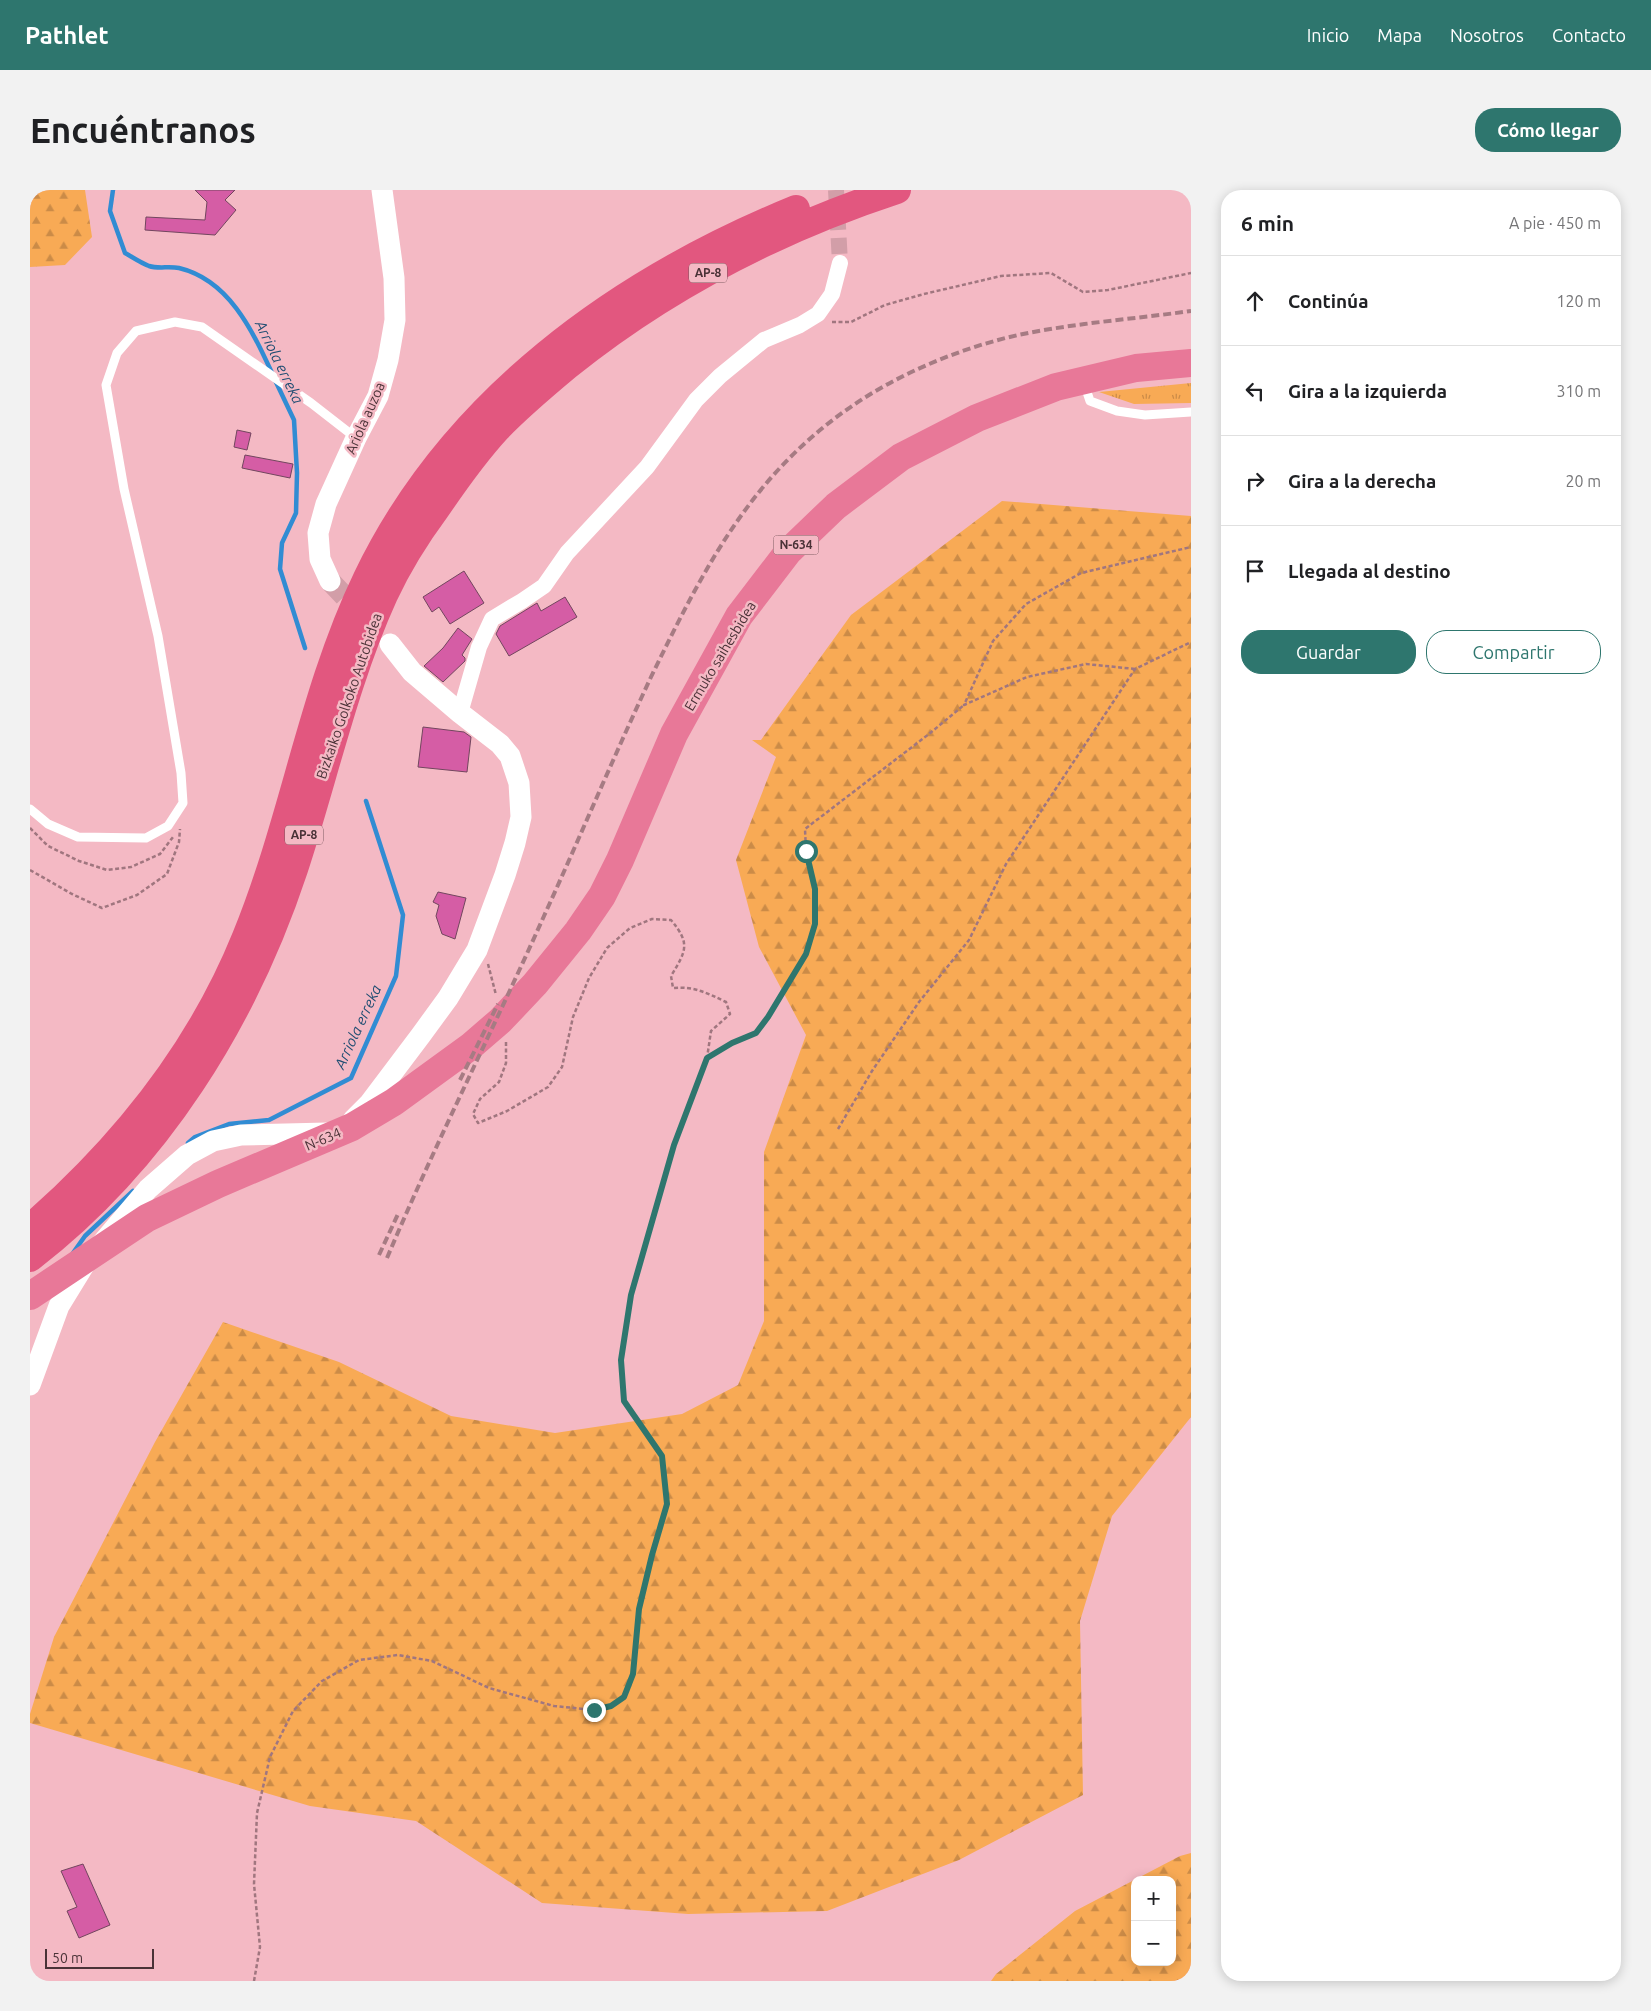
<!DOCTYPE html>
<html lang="es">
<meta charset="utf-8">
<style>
:root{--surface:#fff;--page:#f2f2f2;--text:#202124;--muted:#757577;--line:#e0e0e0;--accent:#2e766e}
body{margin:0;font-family:Ubuntu,sans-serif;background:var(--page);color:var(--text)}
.controls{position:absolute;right:15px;bottom:15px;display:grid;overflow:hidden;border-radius:10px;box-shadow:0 2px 12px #0003}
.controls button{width:45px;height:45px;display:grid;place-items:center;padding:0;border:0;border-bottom:1px solid var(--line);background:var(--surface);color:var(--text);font:25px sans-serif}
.scale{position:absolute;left:15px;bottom:12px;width:109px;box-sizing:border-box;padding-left:5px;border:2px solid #4a3237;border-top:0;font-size:14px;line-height:18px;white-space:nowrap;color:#4a3237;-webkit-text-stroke:4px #f4b9c4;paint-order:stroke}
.stop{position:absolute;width:15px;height:15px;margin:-11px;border:4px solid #2e766e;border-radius:50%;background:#fff}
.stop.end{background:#2e766e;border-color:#fff;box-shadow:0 1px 5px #0008}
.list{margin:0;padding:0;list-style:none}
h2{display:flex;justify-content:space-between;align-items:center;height:65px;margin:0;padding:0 20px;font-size:21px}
h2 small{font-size:16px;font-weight:400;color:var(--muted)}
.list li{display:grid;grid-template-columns:32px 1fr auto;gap:15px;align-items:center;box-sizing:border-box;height:90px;padding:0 20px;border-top:1px solid var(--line)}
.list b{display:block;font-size:19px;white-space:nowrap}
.list em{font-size:16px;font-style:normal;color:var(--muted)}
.actions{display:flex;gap:10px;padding:15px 20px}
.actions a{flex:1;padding:11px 0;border:1px solid var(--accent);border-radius:20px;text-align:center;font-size:18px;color:var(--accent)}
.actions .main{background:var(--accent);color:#fff}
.icon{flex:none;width:28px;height:28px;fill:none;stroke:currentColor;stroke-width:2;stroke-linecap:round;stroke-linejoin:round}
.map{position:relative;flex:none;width:1161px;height:1791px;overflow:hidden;border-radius:20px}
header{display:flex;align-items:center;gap:30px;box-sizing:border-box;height:70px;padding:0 25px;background:var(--accent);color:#fff}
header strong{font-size:24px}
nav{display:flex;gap:28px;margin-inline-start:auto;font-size:18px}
.intro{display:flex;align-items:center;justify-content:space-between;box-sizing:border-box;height:120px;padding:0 30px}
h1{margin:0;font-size:35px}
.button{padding:12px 22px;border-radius:20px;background:var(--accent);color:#fff;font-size:18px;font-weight:700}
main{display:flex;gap:30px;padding:0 30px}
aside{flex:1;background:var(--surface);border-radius:20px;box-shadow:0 2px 12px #0003}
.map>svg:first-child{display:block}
.grass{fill:url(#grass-tufts)}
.forest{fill:url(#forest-firs);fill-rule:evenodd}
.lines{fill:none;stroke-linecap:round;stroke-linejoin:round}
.stream{stroke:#318cd3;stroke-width:4.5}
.building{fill:#d55da5;stroke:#72465e}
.minor-tunnel{stroke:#d29ea8;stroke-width:16;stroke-dasharray:16 8;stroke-linecap:butt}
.tertiary-tunnel{stroke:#d29ea8;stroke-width:21;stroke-dasharray:21 11;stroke-linecap:butt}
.path{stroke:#a0767f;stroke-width:2.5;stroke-dasharray:4 2.5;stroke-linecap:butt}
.service{stroke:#fff;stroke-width:9}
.minor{stroke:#fff;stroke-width:16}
.tertiary{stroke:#fff;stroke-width:21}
.trunk{stroke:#e87898;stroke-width:28}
.motorway{stroke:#e2577f;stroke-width:28}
.rail{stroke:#a67b83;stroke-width:4;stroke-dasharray:8 4;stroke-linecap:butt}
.route{stroke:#2e766e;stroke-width:6}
.labels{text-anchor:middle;stroke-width:5;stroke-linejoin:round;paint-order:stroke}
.shield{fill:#f4b9c4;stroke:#7d5a61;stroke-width:1}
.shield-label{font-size:12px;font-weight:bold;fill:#4a3237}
.street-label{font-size:14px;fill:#4a3237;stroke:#f4b9c4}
.water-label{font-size:15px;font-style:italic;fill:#1f4d72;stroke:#f4b9c4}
</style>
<header>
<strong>Pathlet</strong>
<nav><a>Inicio</a><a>Mapa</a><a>Nosotros</a><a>Contacto</a></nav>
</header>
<div class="intro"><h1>Encuéntranos</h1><a class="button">Cómo llegar</a></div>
<main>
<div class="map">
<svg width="1161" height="1791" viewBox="0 0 1161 1791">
<defs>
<pattern id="grass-tufts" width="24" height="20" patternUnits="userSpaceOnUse" patternTransform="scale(1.25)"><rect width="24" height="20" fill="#f8aa55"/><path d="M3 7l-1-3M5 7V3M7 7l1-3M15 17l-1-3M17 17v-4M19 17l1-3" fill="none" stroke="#cb8b47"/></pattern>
<pattern id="forest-firs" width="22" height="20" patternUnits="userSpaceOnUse" patternTransform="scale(1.25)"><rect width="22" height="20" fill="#f8aa55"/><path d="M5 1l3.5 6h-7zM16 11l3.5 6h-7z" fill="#cb8b47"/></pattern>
</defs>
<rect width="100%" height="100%" fill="#f4b9c4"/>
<path class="grass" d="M1161 193V213L1104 214 1069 202Z"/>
<path class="forest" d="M0 0H55L62 47 35 75 0 77Z
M972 311 1161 326V1227L1082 1326 1050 1431 1053 1605 929 1670 797 1721 658 1724 512 1713 386 1631 280 1616 0 1533V1524L24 1447 125 1252 193 1132 309 1172 421 1226 525 1243 652 1224 708 1195 734 1131V962L776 845 729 757 706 670 746 567 722 550H731L821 425Z
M1161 1663V1791H961L966 1784 1045 1721 1150 1666ZM1105 1690H1142V1772H1105Z"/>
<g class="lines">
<path class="stream" d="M83 0 80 21 95 63C102 67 111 73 119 76 128 79 139 76 149 78 199 90 222 140 242 183
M245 190 264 230 267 283 266 323 252 353 250 379 275 458
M158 953 165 947 199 934 239 930 321 888 366 786 373 725 336 611
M43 1063 55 1046 103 1001"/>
</g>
<path class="building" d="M165 0H205L195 10 206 20 185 45 115 40 116 27 175 30 177 12Z
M207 240 221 243 217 260 204 257Z
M215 265 263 274 260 288 212 278Z
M434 381 454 413 420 434 409 417 402 422 393 407Z
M535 407 547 427 479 466 466 444 470 436 507 413 511 421Z
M428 438 442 449 432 465 435 468V471L413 492 394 476 413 458Z
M393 537 434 542 441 547 437 582 388 577Z
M408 702 436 708 425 749 412 744 406 726 409 715 403 712Z
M53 1674 80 1735 49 1748 37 1721 47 1717 31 1681Z"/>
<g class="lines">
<path class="minor-tunnel" d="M806 0 810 73"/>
<path class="tertiary-tunnel" d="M300 391 334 427"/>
<path class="path" d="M802 132H821L855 115 894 104 971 86 1021 83 1053 102 1078 100 1161 83
M1105 479 1056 474 997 487 934 515 963 451 996 414 1051 383 1161 357
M0 638 18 656 49 671 77 680 101 677 130 664 143 647
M0 680 42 704 72 718 107 705 137 684 149 652 150 639
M458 774 466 805
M476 852V873L469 892 450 909 443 924 448 933 477 921 518 897 532 877 543 827 559 788 577 758 600 738 622 729 641 730C661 754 656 761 641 786L643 798C664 796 677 803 696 812L700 824 681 841 677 868
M808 939 842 881 889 812 939 750 976 674 1105 479 1161 452
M224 1791 230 1757 224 1694 227 1623 240 1567 263 1521 292 1491 329 1470 368 1465 402 1471 459 1498 524 1516 564 1520 581 1516 594 1507 603 1484 609 1419 621 1365 637 1313 631 1266 594 1211 591 1170 601 1105 644 955 677 868 702 853 726 843 738 827 775 764 785 734V699L776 661 775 639 899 544 934 515"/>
<path class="service" d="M1054 193 1060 211 1087 221 1115 225 1161 222
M0 619 18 634 48 647 116 648 138 636 153 613 151 583 128 446 94 299 76 195 87 163 106 141 145 132 172 137 281 213 326 248"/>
<path class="minor" d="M430 523 449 457 462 429 492 411 514 396 537 363 617 277 666 210 690 186 734 150 770 135 788 124 802 104 810 73"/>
<path class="tertiary" d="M300 391 290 369 288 343 296 314 326 248 348 206 358 170 365 130 364 88 352 0
M323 930 339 914 391 845 418 808 447 760 475 685 485 653 491 627 489 593 480 566 470 554 430 523 382 482 360 454
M0 1195 29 1116 56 1072 118 999 157 965 183 951 211 945 297 943"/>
<path class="trunk" d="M0 1106 117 1028 188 994 322 937 364 912 441 856 470 831 505 794 548 741 572 706 590 670 644 544 709 426 758 362 806 316 871 267 947 228 1026 197 1106 178 1161 173"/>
<path class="motorway" d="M0 1038C92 958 170 861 216 747 264 630 282 502 337 388 422 211 587 92 766 19
M0 1068C127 970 214 830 264 679 294 588 314 493 354 405 368 375 386 346 406 319 425 291 444 264 467 239 489 216 513 196 537 176 634 98 748 39 867 0"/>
<path class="rail" d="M430 890 468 814
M349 1065 368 1024
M357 1068C406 952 463 840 514 726 550 647 584 566 621 487 677 372 726 275 839 205 885 177 936 157 988 145 1045 133 1104 129 1161 121"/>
</g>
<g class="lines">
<path class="route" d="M564 1520 581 1516 594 1507 603 1484 609 1419 622 1365 637 1314 632 1266 594 1211 591 1170 601 1105 644 955 677 868 702 853 726 843 738 827 776 764 785 734V699L776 661"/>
</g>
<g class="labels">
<g class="shield">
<rect x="659" y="73.5" width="38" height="19" rx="4"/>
<rect x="743.5" y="345.5" width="45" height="19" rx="4"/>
<rect x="255" y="635.5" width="38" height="19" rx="4"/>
</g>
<g class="shield-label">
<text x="678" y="87">AP-8</text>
<text x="766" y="359">N-634</text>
<text x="274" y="649">AP-8</text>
</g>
<g class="street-label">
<text transform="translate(335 228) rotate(-66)" y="5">Ariola auzoa</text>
<text transform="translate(690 466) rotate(-59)" y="5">Ermuko saihesbidea</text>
<text transform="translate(319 506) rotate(-71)" y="5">Bizkaiko Golkoko Autobidea</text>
<text transform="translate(293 949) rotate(-23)" y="5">N-634</text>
</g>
<g class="water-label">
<text transform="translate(249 172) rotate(64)" y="5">Arriola erreka</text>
<text transform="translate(328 837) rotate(-65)" y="5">Arriola erreka</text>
</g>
</g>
</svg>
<div class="controls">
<button>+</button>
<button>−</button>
</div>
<div class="scale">50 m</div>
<div class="stop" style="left:776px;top:661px"></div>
<div class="stop end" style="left:564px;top:1520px"></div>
</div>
<aside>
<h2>6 min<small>A pie · 450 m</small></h2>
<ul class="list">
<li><svg class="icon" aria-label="ahead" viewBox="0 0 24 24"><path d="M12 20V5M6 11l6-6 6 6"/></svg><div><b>Continúa</b></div><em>120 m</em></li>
<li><svg class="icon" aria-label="left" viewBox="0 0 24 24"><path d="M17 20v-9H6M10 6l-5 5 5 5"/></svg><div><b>Gira a la izquierda</b></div><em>310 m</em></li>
<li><svg class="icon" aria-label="right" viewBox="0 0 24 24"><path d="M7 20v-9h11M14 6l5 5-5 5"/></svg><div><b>Gira a la derecha</b></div><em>20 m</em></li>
<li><svg class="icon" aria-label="arrive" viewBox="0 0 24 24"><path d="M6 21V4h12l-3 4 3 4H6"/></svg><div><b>Llegada al destino</b></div></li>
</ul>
<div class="actions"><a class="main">Guardar</a><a>Compartir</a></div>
</aside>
</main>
